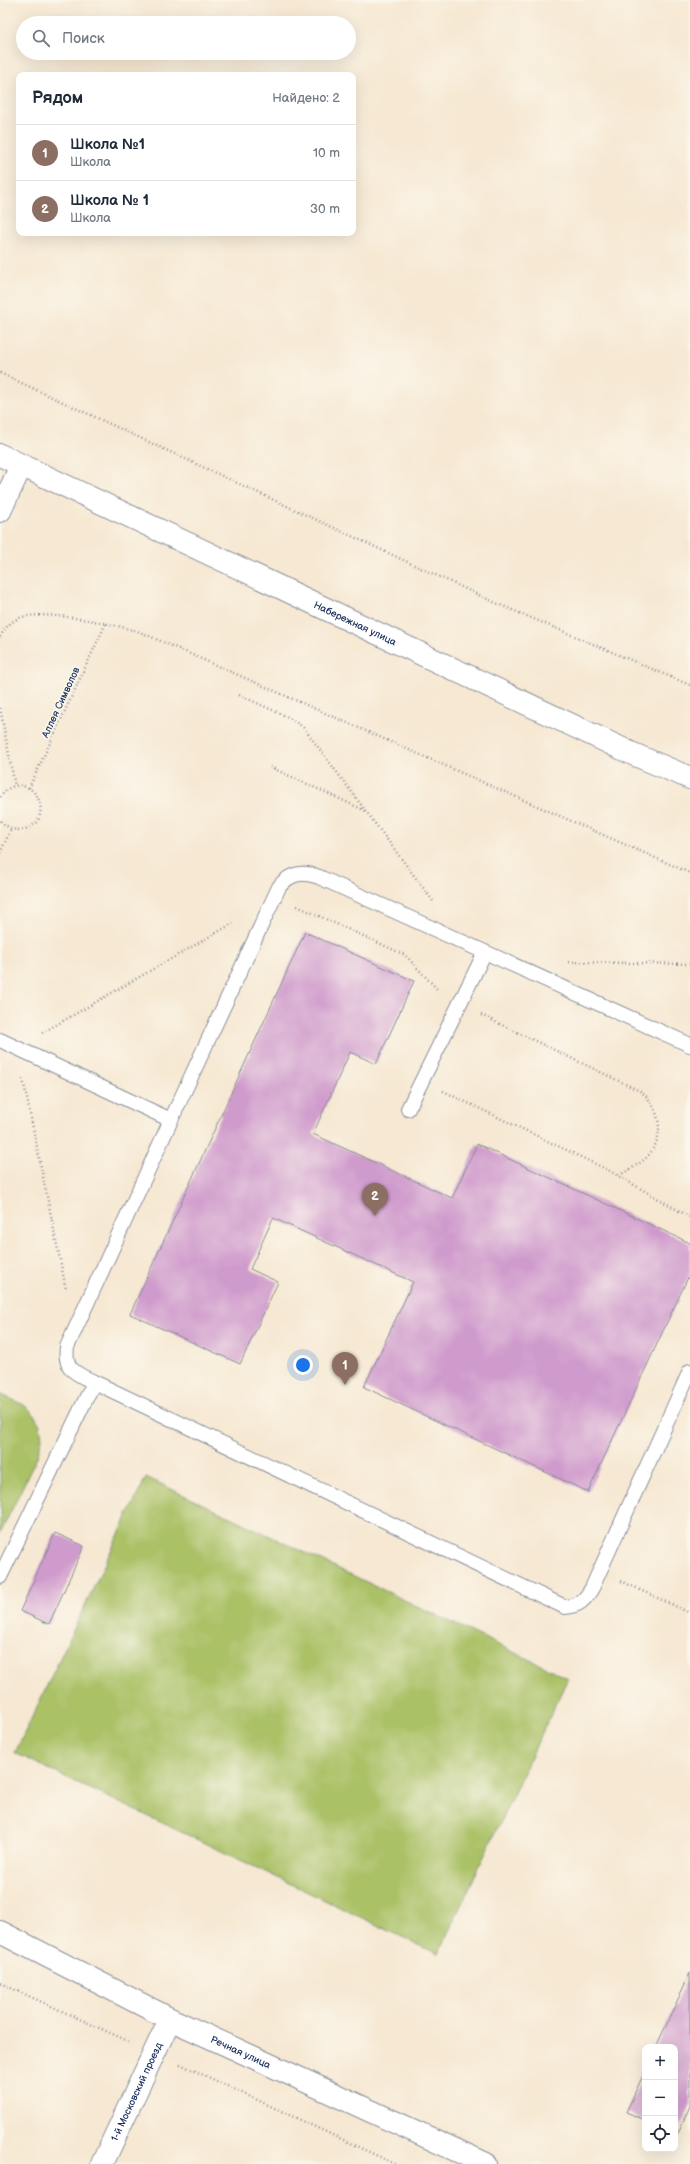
<!DOCTYPE html>
<html lang="ru">
<meta charset="utf-8">
<style>
:root{--surface:#fff;--page:#f6f6f7;--text:#1f2937;--muted:#747a83;--line:#e0e1e3;--accent:#c8321e}
body{margin:0;font-family:"Balsamiq Sans",sans-serif;background:var(--page);color:var(--text)}
.controls{position:absolute;right:12px;bottom:12px;display:grid;overflow:hidden;border-radius:8px;box-shadow:0 4px 16px #0002}
.controls button{width:36px;height:36px;display:grid;place-items:center;padding:0;border:0;border-bottom:1px solid var(--line);background:var(--surface);color:var(--text);font:20px sans-serif}
.you{position:absolute;left:303px;top:1365px;width:14px;height:14px;margin:-10px;border:3px solid #fff;border-radius:50%;background:#1a73e8;box-shadow:0 0 0 6px #1a73e833}
.badge{display:grid;place-items:center;width:26px;height:26px;border-radius:50%;background:var(--accent);color:#fff;font-size:13px;font-weight:700}
.pin{position:absolute;translate:-50% -33px;filter:drop-shadow(0 1px 2px #0008)}
.pin::after{content:'';position:absolute;top:21px;width:14px;height:12px;background:inherit;clip-path:polygon(0 0,100% 0,50% 100%)}
.list{margin:0;padding:0;list-style:none}
h2{display:flex;justify-content:space-between;align-items:center;height:52px;margin:0;padding:0 16px;font-size:17px}
h2 small{font-size:13px;font-weight:400;color:var(--muted)}
.list li{display:grid;grid-template-columns:26px 1fr auto;gap:12px;align-items:center;box-sizing:border-box;height:56px;padding:0 16px;border-top:1px solid var(--line)}
.list b{display:block;font-size:15px;white-space:nowrap}
.list p{margin:0;font-size:13px;white-space:nowrap;color:var(--muted)}
.list em{font-size:13px;font-style:normal;color:var(--muted)}
.icon{flex:none;width:22px;height:22px;fill:none;stroke:currentColor;stroke-width:2;stroke-linecap:round;stroke-linejoin:round}
.map{position:relative;flex:none;width:690px;height:2164px;overflow:hidden}
.search{position:absolute;background:var(--surface);box-shadow:0 4px 16px #0002;left:16px;top:16px;width:340px;height:44px;display:flex;align-items:center;gap:10px;box-sizing:border-box;padding:0 14px;border-radius:22px;color:var(--muted);font-size:15px}
.panel{position:absolute;background:var(--surface);box-shadow:0 4px 16px #0002;left:16px;top:72px;width:340px;height:164px;border-radius:8px}
.map>svg:first-child{display:block}
.green{fill:#aac166;stroke:#627862}
.building{fill:#cf9acc}
.lines{fill:none;stroke-linecap:round;stroke-linejoin:round}
.lane-casing{stroke:#888c98;stroke-width:16}
.street-casing{stroke:#888c98;stroke-width:24}
.secondary-casing{stroke:#888c98;stroke-width:24}
.path{stroke:#888c98;stroke-width:2.5;stroke-dasharray:1 3;stroke-linecap:butt}
.lane{stroke:#fff;stroke-width:14}
.street{stroke:#fff;stroke-width:22}
.secondary{stroke:#fff;stroke-width:22}
.labels{text-anchor:middle;stroke-width:3;stroke-linejoin:round;paint-order:stroke}
.street-label{font-size:10px;fill:#1b2f5e;stroke:#fbf7ec}
</style>
<div class="map">
<svg width="690" height="2164" viewBox="0 0 690 2164">
<rect width="100%" height="100%" fill="#fbf7ec"/>
<filter id="ink" filterUnits="userSpaceOnUse"><feTurbulence type="fractalNoise" baseFrequency=".025" numOctaves="2"/><feDisplacementMap in="SourceGraphic" scale="8" xChannelSelector="R" yChannelSelector="G"/><feConvolveMatrix kernelMatrix="1 2 1 2 8 2 1 2 1" color-interpolation-filters="sRGB"/></filter>
<filter id="wash" filterUnits="userSpaceOnUse"><feTurbulence type="fractalNoise" baseFrequency=".012" numOctaves="4" result="noise"/><feDisplacementMap in="SourceGraphic" scale="16" xChannelSelector="R" yChannelSelector="G"/><feGaussianBlur stdDeviation="0.9" result="paint"/><feColorMatrix in="noise" values="0 0 0 0 0 0 0 0 0 0 0 0 0 0 0 0 0 1.4 0 .05"/><feComposite in="paint" operator="in"/></filter>
<g filter="url(#wash)">
<rect width="100%" height="100%" fill="#f6e8d2"/>
<path class="green" d="M0 1394 24 1405 33 1413 40 1425 42 1438 37 1457 0 1534Z
M146 1477 568 1678 438 1954 15 1753Z"/>
<g id="blocks">
<path class="building" d="M305 932 414 981 376 1064 350 1052 313 1134 452 1198 477 1144 690 1243V1273L588 1492 364 1387 413 1282 273 1218 250 1269 278 1282 240 1364 130 1314Z
M55 1533 84 1546 49 1624 20 1611Z
M690 1973V2106L677 2135 675 2134V2047H656Z
M645 2071V2120L626 2112Z"/>
</g>
</g>
<g filter="url(#ink)">
<use href="#blocks" fill-opacity="0" stroke="#888c98" stroke-width="1"/>
<g class="lines">
<g class="lane-casing">
<path id="lane" d="M0 1040 171 1120 279 887C290 873 303 871 319 877L690 1045
M408 1109 485 952
M171 1120 67 1347C64 1370 75 1373 94 1382L565 1607C579 1606 585 1600 592 1588L690 1371
M0 1577 94 1382"/>
</g>
<g class="street-casing">
<g id="street">
<path id="s1" d="M0 1932 170 2019 486 2164"/>
<path id="s2" d="M102 2164 170 2019"/>
</g>
</g>
<g class="secondary-casing">
<g id="secondary">
<path id="s3" d="M0 455 633 754 690 778"/>
<path d="M0 511 21 466"/>
</g>
</g>
<path class="path" d="M0 373 496 603 690 685
M0 637C4 629 10 622 19 618 44 609 114 624 140 632L690 873
M239 695 288 717 303 727 433 901
M0 708 15 786
M270 767 366 811
M29 788 106 623
M0 797C16 772 50 792 38 821 26 833 11 833 0 820
M0 853 11 829
M297 906 405 955 438 990
M569 962 690 964
M481 1015 640 1091C661 1107 666 1137 647 1157 639 1165 628 1170 618 1176
M42 1033 235 922
M23 1079 66 1289
M443 1091 608 1170 690 1217
M621 1581 690 1613
M0 1983 128 2041
M180 2064 395 2164"/>
<use href="#lane" class="lane"/>
<use href="#street" class="street"/>
<use href="#secondary" class="secondary"/>
</g>
</g>
<g class="labels">
<g class="street-label">
<text dy="4" stroke="none"><textPath href="#s3" startOffset="393">Набережная улица</textPath></text>
<text transform="translate(60 702) rotate(-65)" y="4">Аллея Символов</text>
<text dy="4" stroke="none"><textPath href="#s1" startOffset="269">Речная улица</textPath></text>
<text dy="4" stroke="none"><textPath href="#s2" startOffset="80">1-й Московский проезд</textPath></text>
</g>
</g>
</svg>
<div class="controls">
<button>+</button>
<button>−</button>
<button><svg class="icon" aria-label="locate" viewBox="0 0 24 24"><circle cx="12" cy="12" r="6"/><path d="M12 2v4M12 18v4M2 12h4M18 12h4"/></svg></button>
</div>
<div class="you"></div>
<div class="pin badge" style="left:345px;top:1385px;background:#8d6e63">1</div>
<div class="pin badge" style="left:375px;top:1216px;background:#8d6e63">2</div>
<div class="search"><svg class="icon" aria-label="search" viewBox="0 0 24 24"><circle cx="10" cy="10" r="6"/><path d="M15 15l6 6"/></svg>Поиск</div>
<section class="panel">
<h2>Рядом<small>Найдено: 2</small></h2>
<ul class="list">
<li><span class="badge" style="background:#8d6e63">1</span><div><b>Школа №1</b><p>Школа</p></div><em>10 m</em></li>
<li><span class="badge" style="background:#8d6e63">2</span><div><b>Школа № 1</b><p>Школа</p></div><em>30 m</em></li>
</ul>
</section>
</div>
